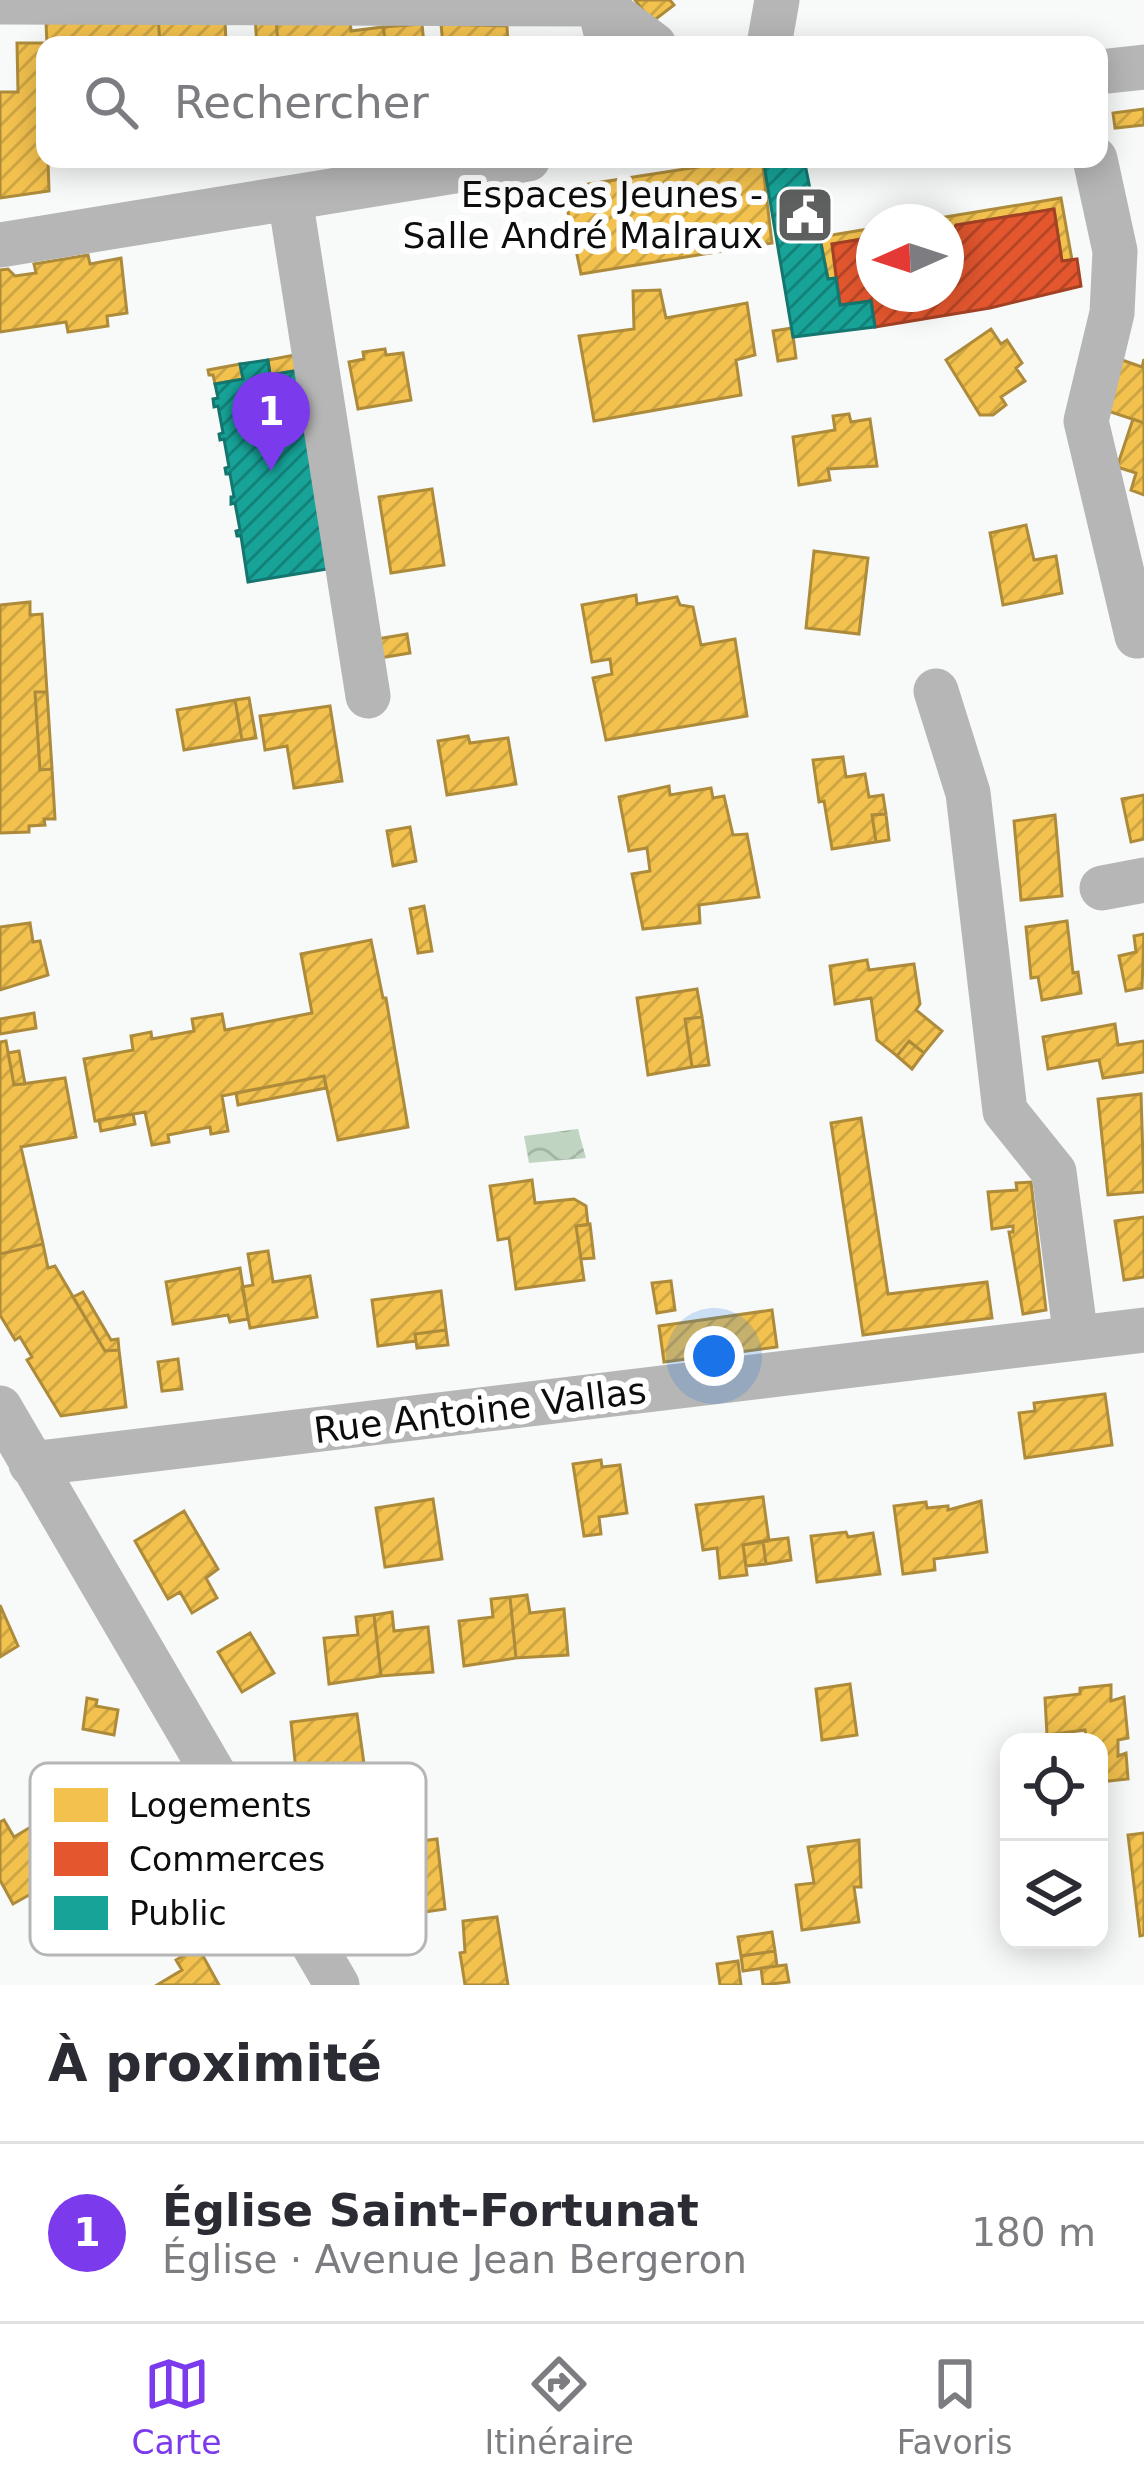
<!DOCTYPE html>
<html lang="fr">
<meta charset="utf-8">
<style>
:root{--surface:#fff;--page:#f2f2f3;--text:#2b2b33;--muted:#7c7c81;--line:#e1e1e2;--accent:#7c3aed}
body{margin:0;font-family:"DejaVu Sans",sans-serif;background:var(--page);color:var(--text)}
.controls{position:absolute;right:36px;bottom:36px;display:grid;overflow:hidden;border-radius:24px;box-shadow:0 6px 30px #0003}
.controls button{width:108px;height:108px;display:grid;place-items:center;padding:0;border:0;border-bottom:3px solid var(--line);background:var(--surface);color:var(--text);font:60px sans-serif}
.compass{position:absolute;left:856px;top:204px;width:108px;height:108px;border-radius:50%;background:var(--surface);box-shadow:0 6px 30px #0003;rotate:267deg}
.you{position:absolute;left:714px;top:1356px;width:42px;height:42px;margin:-30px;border:9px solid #fff;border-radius:50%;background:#1a73e8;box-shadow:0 0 0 18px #1a73e833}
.badge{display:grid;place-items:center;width:78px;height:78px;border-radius:50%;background:var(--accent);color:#fff;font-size:39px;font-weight:700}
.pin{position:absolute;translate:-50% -99px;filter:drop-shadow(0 3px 6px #0008)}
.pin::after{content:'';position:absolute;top:63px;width:42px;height:36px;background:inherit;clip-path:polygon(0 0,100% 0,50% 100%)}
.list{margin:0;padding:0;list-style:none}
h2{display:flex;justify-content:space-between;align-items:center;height:156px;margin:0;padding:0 48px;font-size:51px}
h2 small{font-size:39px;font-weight:400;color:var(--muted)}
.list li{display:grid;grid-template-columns:78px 1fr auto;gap:36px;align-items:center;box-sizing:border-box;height:180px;padding:0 48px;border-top:3px solid var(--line)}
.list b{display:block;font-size:45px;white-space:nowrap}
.list p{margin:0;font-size:39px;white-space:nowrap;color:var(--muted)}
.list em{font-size:39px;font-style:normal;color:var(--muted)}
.icon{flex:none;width:66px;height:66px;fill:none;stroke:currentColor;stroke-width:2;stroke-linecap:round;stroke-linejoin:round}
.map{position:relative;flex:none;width:1144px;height:1985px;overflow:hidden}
.search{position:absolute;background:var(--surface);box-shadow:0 6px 30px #0003;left:36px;right:36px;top:36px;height:132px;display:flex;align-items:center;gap:30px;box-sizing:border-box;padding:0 42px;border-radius:24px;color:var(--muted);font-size:45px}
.sheet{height:336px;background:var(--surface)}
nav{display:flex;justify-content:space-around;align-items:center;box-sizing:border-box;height:168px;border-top:3px solid var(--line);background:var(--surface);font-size:33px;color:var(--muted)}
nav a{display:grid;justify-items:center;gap:6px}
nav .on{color:var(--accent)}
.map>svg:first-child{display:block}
.water{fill:url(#water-waves)}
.homes{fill:url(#homes-hatch);stroke:#ad8b3a;stroke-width:3}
.shops{fill:url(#shops-hatch);stroke:#a34124;stroke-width:3}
.public{fill:url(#public-hatch);stroke:#14766e;stroke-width:3}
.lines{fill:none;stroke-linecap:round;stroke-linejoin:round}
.minor{stroke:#b5b6b5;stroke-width:45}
.labels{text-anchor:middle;stroke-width:12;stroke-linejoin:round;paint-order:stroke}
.poi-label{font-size:36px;fill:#0c0d0c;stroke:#fff;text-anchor:end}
.street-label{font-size:36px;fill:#0c0d0c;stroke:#fff}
.key{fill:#fff;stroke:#b6b6b6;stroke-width:3}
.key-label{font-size:33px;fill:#0c0d0c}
</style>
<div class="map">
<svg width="1144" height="1985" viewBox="0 0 1144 1985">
<defs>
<pattern id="water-waves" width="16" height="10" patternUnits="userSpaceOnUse" patternTransform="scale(3)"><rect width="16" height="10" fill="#bfd4c1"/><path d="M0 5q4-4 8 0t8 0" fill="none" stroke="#a3b5a5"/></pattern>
<pattern id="homes-hatch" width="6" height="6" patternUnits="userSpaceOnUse" patternTransform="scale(3)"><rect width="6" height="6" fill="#f2c14e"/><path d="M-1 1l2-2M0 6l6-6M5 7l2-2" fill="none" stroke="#cea543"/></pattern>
<pattern id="shops-hatch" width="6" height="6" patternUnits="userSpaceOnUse" patternTransform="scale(3)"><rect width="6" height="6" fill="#e4572e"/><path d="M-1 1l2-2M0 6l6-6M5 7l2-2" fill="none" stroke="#b74626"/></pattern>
<pattern id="public-hatch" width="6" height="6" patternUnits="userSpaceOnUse" patternTransform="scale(3)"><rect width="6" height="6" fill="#17a398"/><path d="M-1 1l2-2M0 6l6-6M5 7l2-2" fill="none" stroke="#13837a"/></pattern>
</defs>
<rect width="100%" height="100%" fill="#f7faf8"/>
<path class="water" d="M578 1129 586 1158 529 1163 524 1136Z"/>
<path class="homes" d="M635 0H670L674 5 652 22Z
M158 15 225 17 226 45H160Z
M158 15 160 45H47L46 22Z
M255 18H276L278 45H257Z
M276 18 350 20 351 31 383 27 386 45H278Z
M422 24 424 45H386L383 27Z
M441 24 507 26 508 45H443Z
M17 43H46L45 159H48L49 191 0 198V92H18Z
M1144 109V125L1115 128 1113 113Z
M749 159H762L772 243 581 274 563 188Z
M1061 198 1072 260 1062 261 1054 209 956 225 952 233 946 234V222H915Z
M874 228V237L832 244 836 278 828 279 820 237Z
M88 255 90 264 121 258 127 313 107 316 108 326 68 332 66 322 0 332V270L8 269 15 276 36 273 34 264Z
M660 290 666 318 747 303 755 355 736 360 741 395 594 421 579 336 634 329 633 291Z
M792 328 796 358 778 361 773 331Z
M991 329 1001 344 1007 340 1022 363 1016 368 1025 381 1001 397 1006 405 993 415H980L946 360Z
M385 349 386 355 403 353 411 400 358 409 349 362 364 359 363 352Z
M300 354V370L270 375 268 360Z
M1144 359V423L1105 410 1122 360 1142 367Z
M240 364 243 379 215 384 213 375H209L208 370Z
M849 414 851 422 870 419 877 466 828 469 830 480 799 485 793 437 835 430 833 416Z
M1133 419 1144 423V495L1131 490 1136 473 1117 467Z
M432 489 444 565 391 573 379 497Z
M1026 525 1034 560 1056 556 1062 593 1003 605 990 533Z
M814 551 868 558 859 634 806 628Z
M636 595 637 604 677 597 680 605 693 607 701 645 735 639 747 716 606 740 593 678 612 674 610 659 592 662 582 605Z
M30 602V615L42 614 47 692H35L40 770 52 769 55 819H44L45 825 29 826V832L0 833V605Z
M407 634 410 653 380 658 377 639Z
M35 692H47L52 769 40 770Z
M249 698 256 738 242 740 235 700Z
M235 700 242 740 184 750 177 710Z
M330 706 342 781 294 788 287 746 265 750 260 716Z
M468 736 470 743 508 738 516 784 447 795 438 741Z
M843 757 846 777 865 774 869 797 883 795 886 814 872 815 876 842 832 849 824 801 819 802 813 760Z
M669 786 670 795 711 788 713 798 724 796 733 835 747 834 759 897 699 905 700 923 643 929 632 874 650 871 647 848 629 851 619 797Z
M1144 795V839L1131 842 1122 799Z
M886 814 889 840 876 842 872 815Z
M1055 815 1062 896 1021 900 1014 821Z
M410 827 416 861 393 866 387 831Z
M424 906 432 951 418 953 410 909Z
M1067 921 1073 973 1078 972 1081 993 1042 1000 1038 977 1031 978 1026 927Z
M30 923 33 942 40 941 48 975 0 990V927Z
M1144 934 1142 988 1126 991 1119 956 1136 952 1134 936Z
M371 940 383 998H386L408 1127 338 1140 324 1076 222 1096 228 1131 211 1134 210 1127 168 1135 169 1142 152 1145 145 1112 95 1121 84 1059 133 1050 131 1036 151 1032 152 1039 194 1031 192 1019 222 1014 225 1030 312 1013 301 954Z
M867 960 869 970 914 964 920 1004 916 1010 942 1031 924 1053 909 1041 897 1056 877 1040 871 998 835 1004 830 966Z
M697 989 702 1017 685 1019 692 1067 648 1075 637 998Z
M34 1013 36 1028 0 1034V1019Z
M702 1017 709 1065 692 1067 685 1019Z
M1115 1024 1118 1045 1144 1041V1072L1103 1078 1099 1060 1048 1069 1043 1037Z
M6 1041 14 1085 65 1078 76 1137 21 1147 43 1244 0 1254V1042Z
M909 1041 924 1053 912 1069 897 1056Z
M19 1051 25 1084 14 1085 8 1053Z
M324 1076 326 1088 238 1105 236 1093Z
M1141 1094 1144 1192 1108 1195 1098 1099Z
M133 1114 135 1124 101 1131 99 1120Z
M861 1118 888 1294 987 1282 992 1318 863 1335 831 1123Z
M532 1180 535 1203 574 1199 586 1206 588 1225 576 1226 584 1280 516 1289 509 1238 498 1240 490 1186Z
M1031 1182 1046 1310 1023 1314 1009 1232H1013V1226L992 1229 988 1192 1017 1190 1016 1183Z
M1144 1217V1277L1124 1280 1115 1221Z
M590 1224 594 1258 581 1259 576 1226Z
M43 1244 48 1268 55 1266 105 1351 119 1350 126 1407 61 1416 27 1360 32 1357 20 1337 15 1340 0 1315V1254Z
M268 1251 273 1282 310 1276 317 1317 250 1328 242 1287 253 1285 248 1254Z
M240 1268 248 1319 230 1322 228 1315 173 1324 166 1282Z
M671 1281 675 1310 657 1313 652 1283Z
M441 1291 446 1330 415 1334 416 1341 378 1346 372 1300Z
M83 1292 111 1340 118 1339 119 1350 105 1351 73 1297Z
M772 1310 777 1347 664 1362 659 1326Z
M446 1330 448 1345 417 1348 415 1334Z
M178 1359 182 1389 162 1391 158 1362Z
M1105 1394 1112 1445 1025 1458 1019 1413 1035 1411 1034 1403Z
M601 1460 602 1467 620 1465 627 1513 599 1517 601 1534 584 1536 573 1464Z
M763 1497 769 1541 743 1545 747 1575 720 1578 717 1548 703 1550 696 1505Z
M433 1499 442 1559 385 1567 376 1508Z
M981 1501 987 1552 934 1559 935 1570 903 1574 894 1506 926 1502 927 1508 948 1506V1510Z
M184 1511 218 1569 206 1578 217 1598 192 1613 180 1592 168 1599 135 1541Z
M846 1532 848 1537 873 1533 880 1574 817 1582 811 1536Z
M788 1538 791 1560 766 1564 763 1541Z
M763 1541 766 1564 746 1566 743 1545Z
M527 1595 530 1613 564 1609 568 1655 516 1658 510 1597Z
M510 1597 516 1658 464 1666 459 1621 493 1617 491 1599Z
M0 1605 18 1646 0 1657Z
M392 1612 394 1631 428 1627 433 1672 381 1676 374 1615Z
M374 1615 381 1676 329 1684 324 1638 358 1635 356 1617Z
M250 1633 274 1673 242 1692 218 1652Z
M850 1684 857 1735 822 1740 816 1689Z
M1111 1685V1701L1124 1697 1128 1738 1118 1740V1756L1126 1753 1128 1779 1099 1782V1742H1087L1085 1730 1047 1735 1045 1698 1080 1694V1688Z
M87 1698 97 1700 96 1706 118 1710 114 1735 83 1729Z
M357 1714 368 1792 299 1800 291 1722Z
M4 1820 14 1837 34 1825 63 1876 13 1904 0 1880V1822Z
M1144 1833V1935L1140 1936 1128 1835Z
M437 1839 445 1909 398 1916 393 1878 386 1879 384 1865 392 1864 389 1845Z
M859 1840 861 1887H854L859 1922 802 1930 796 1885 814 1883 808 1847Z
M497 1917 508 1985H465L460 1953 465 1952 463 1921Z
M772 1932 775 1951 741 1956 738 1937Z
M198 1947 219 1985H157L182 1970 176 1960Z
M775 1951 777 1966 743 1971 741 1956Z
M738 1961 741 1985H720L717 1964Z
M786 1965 789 1982 763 1985 761 1968Z"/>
<path class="shops" d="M1054 209 1062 261 1077 259 1081 286 990 308 875 327 871 301 840 305 832 244 874 237V294H946V234L952 233 956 225Z"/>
<path class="public" d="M763 159H804L828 279 836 278 840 305 871 301 875 327 793 337Z
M268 360 270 375 300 370 333 568 248 582 241 536H237L236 531 240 530 235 503 231 504V497H234L230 474H226L225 468 229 467 224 439 220 440 219 434 223 433 218 406 214 407 213 399 218 398 215 384 243 379 240 364Z"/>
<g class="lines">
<path class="minor" d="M0 2 599 4 609 45
M599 4 654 45
M769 45 777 0
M1099 72 1144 67
M1095 159 1115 251 1112 313 1086 421 1137 636
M290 198 368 696
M0 245 528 159
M936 691 968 793 1005 1111 1054 1172 1076 1338
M1102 888 1144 880
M0 1408 337 1985
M31 1464 1144 1330"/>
</g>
<defs>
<g id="civic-square" transform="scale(3)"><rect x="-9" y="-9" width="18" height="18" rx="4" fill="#5e605f" stroke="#fff"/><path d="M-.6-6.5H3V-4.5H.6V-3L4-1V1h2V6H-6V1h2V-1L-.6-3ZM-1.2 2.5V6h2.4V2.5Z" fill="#fff"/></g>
</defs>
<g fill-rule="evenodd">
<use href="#civic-square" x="805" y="215"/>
</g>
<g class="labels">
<g class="poi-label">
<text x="763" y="207">Espaces Jeunes -<tspan x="763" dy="41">Salle André Malraux</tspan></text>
</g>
<g class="street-label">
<text transform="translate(480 1410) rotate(-7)" y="13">Rue Antoine Vallas</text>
</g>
</g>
<rect x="30" y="1763" width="396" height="192" rx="18" class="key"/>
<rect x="54" y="1788" width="54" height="34" fill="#f2c14e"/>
<rect x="54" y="1842" width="54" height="34" fill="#e4572e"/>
<rect x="54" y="1896" width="54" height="34" fill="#17a398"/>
<g class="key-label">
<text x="129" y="1817">Logements</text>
<text x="129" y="1871">Commerces</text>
<text x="129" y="1925">Public</text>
</g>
</svg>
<div class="controls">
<button><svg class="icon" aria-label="locate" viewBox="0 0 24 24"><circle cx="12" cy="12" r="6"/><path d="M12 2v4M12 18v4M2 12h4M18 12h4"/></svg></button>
<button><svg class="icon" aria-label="layers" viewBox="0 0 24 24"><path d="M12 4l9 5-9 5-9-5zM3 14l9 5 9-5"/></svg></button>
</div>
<svg class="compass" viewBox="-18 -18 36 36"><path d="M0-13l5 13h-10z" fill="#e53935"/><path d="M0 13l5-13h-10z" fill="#7c7c81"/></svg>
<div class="you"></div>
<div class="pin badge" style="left:271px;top:471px">1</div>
<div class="search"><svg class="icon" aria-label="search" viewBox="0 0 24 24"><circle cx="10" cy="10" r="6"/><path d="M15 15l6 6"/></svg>Rechercher</div>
</div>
<section class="sheet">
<h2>À proximité<small></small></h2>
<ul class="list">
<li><span class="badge">1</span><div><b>Église Saint-Fortunat</b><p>Église · Avenue Jean Bergeron</p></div><em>180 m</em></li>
</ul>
</section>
<nav>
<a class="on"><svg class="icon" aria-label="map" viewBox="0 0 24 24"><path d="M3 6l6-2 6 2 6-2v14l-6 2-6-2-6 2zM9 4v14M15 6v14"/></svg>Carte</a>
<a><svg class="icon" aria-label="directions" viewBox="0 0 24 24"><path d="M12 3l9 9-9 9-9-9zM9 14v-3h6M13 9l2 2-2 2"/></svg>Itinéraire</a>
<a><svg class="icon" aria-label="saved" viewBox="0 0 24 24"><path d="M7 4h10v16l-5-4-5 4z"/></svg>Favoris</a>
</nav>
